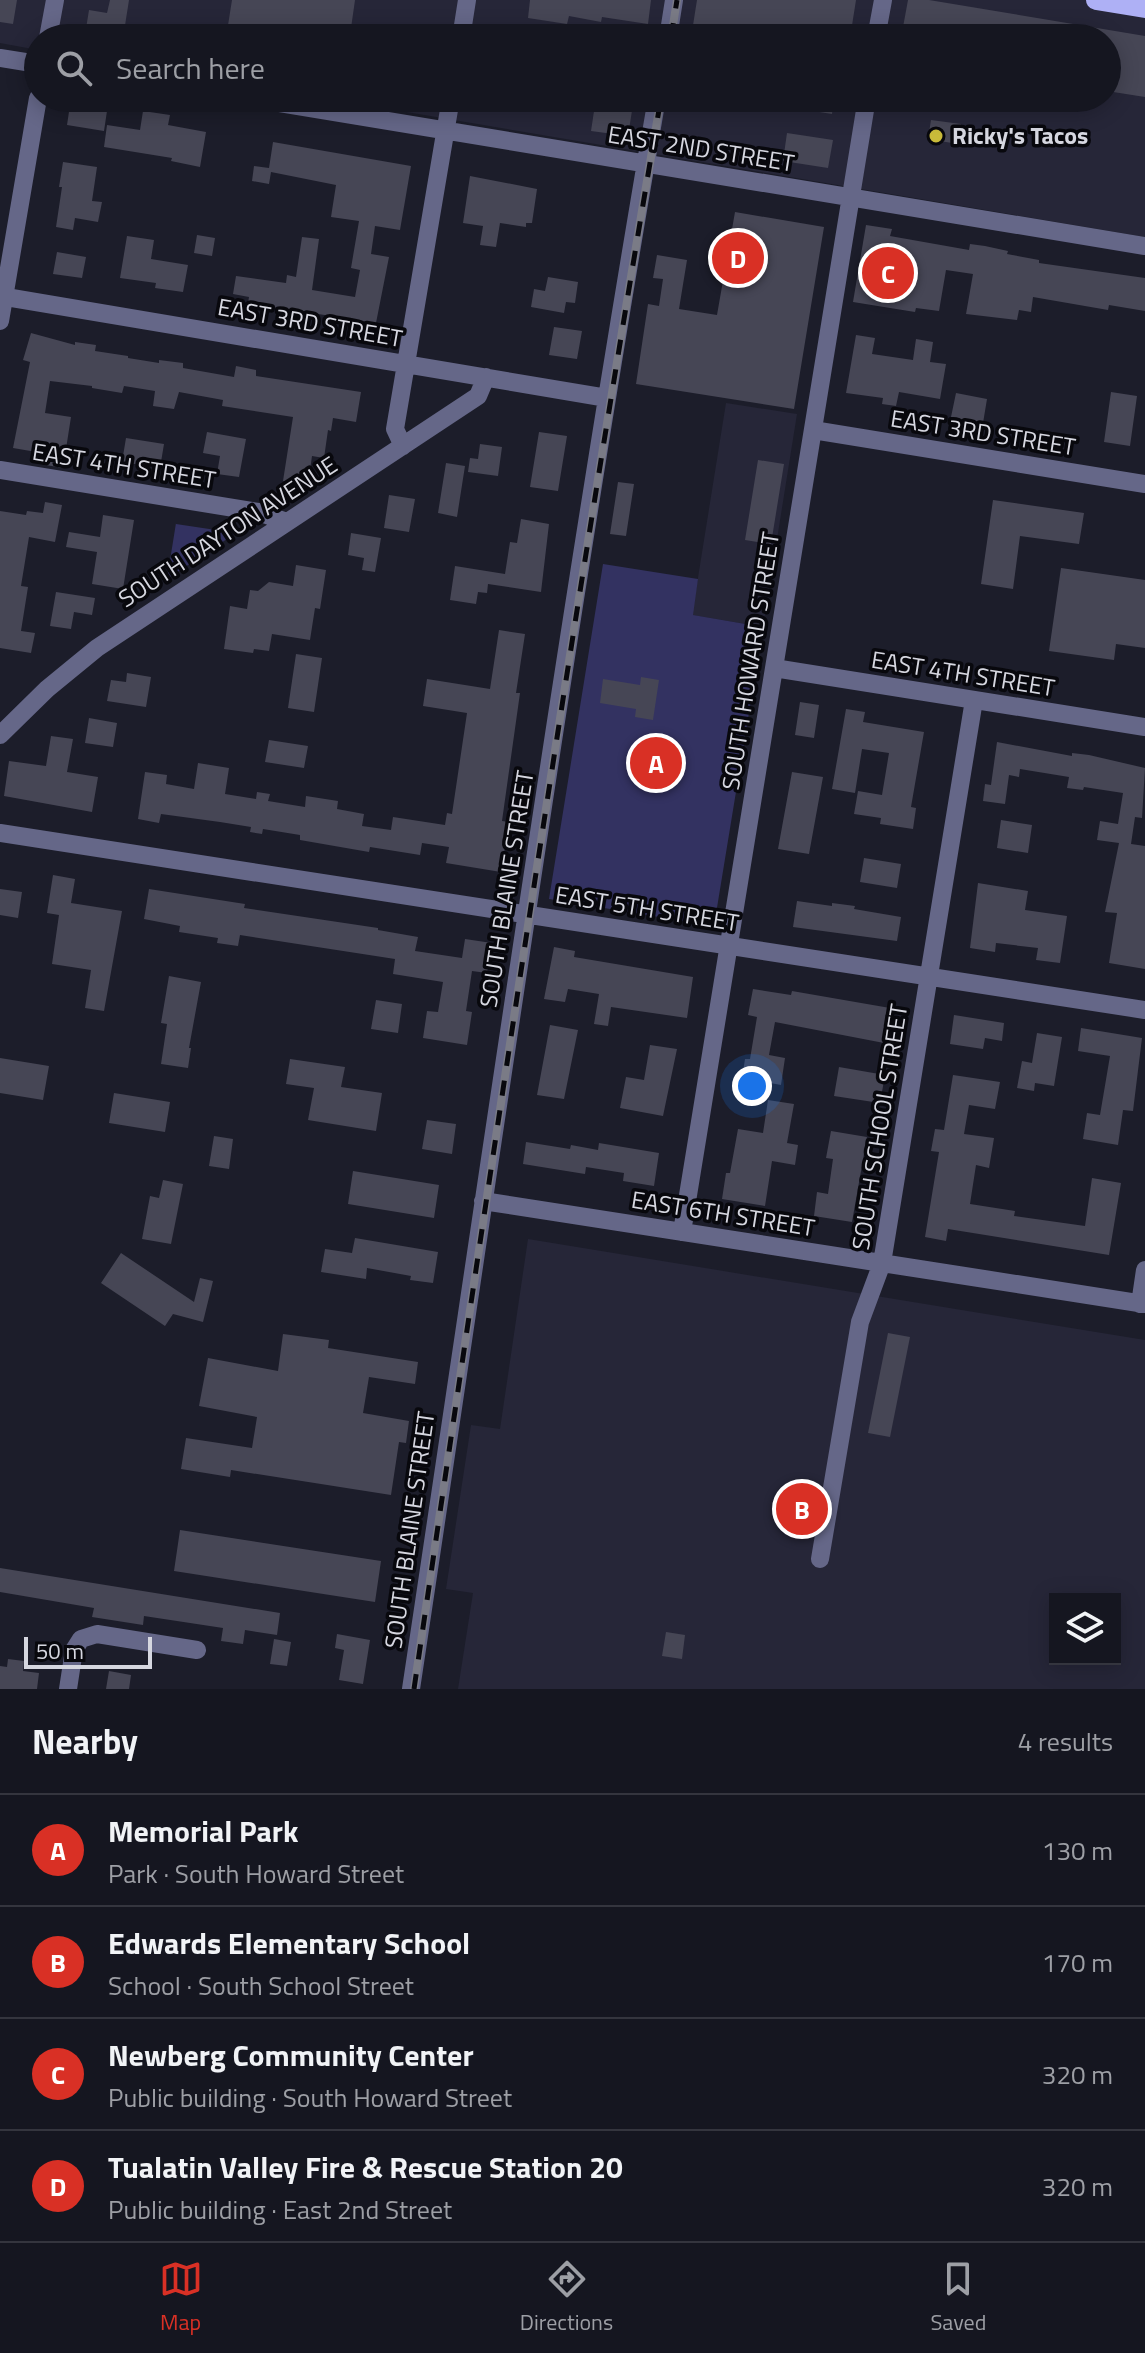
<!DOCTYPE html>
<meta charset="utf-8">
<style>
:root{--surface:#151620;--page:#1e1f29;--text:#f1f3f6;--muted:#9d9fa5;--line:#34353e;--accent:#d93025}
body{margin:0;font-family:"Titillium Web",sans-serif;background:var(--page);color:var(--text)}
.controls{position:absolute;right:24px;bottom:24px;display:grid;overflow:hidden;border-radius:0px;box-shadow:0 4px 20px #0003}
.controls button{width:72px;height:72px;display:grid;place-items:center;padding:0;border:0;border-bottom:2px solid var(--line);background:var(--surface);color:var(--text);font:40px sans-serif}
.scale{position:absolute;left:24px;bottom:20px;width:128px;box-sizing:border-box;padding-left:8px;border:4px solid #d6d7e0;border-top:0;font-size:22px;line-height:28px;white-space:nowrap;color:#d6d7e0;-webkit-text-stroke:6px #08080d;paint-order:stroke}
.you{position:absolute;left:752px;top:1086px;width:28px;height:28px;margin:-20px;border:6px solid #fff;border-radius:50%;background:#1a73e8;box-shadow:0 0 0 12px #1a73e833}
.badge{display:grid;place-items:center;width:52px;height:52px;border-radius:50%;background:var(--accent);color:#fff;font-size:26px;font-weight:700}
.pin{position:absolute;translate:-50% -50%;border:4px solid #fff;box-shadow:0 2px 8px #0006}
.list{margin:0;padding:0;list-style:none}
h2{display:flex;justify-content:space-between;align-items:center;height:104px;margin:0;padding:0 32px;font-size:34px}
h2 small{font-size:26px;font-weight:400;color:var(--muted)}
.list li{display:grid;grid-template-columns:52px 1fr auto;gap:24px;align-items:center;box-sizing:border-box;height:112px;padding:0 32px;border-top:2px solid var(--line)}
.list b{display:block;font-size:30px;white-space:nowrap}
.list p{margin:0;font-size:26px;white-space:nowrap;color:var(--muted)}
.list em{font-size:26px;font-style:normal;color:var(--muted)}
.icon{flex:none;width:44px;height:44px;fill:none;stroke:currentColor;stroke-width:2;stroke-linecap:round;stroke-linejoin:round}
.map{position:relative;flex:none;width:1145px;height:1689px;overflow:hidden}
.search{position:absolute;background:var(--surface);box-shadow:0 4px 20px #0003;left:24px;right:24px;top:24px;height:88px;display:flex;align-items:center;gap:20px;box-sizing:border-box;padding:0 28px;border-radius:44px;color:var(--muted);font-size:30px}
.sheet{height:552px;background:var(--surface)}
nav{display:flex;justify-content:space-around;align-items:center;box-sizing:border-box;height:112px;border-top:2px solid var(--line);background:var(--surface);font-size:22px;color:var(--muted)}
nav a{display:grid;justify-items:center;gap:4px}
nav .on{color:var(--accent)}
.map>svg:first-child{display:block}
.built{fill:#262638;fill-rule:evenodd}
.green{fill:#333261}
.building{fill:#464655}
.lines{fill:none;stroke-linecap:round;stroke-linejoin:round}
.minor{stroke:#656788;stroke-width:18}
.major{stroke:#aeb0f5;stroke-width:20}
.rail-casing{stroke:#7a7b86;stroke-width:8}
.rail{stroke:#08080d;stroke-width:5;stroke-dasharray:15;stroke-linecap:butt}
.poi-dot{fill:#c9bb3a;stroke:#08080d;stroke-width:3}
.labels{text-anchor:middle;stroke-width:7;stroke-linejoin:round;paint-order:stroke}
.poi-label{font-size:24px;font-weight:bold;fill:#d6d7e0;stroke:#08080d;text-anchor:start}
.street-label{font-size:24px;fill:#d6d7e0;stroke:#08080d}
</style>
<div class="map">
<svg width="1145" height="1689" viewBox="0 0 1145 1689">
<rect width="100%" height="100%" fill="#1c1d2a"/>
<path class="built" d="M0 0H1145V237L324 98H1107V38H38V50L0 43Z
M726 403 797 414 763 627 692 615Z
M528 1239 1145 1340V1689H458L473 1593 446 1589 471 1425 500 1429ZM1055 1599H1115V1659H1055Z"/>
<path class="green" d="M176 523V524L236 533 167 579Z
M603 564 698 579 693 615 763 627 714 926 549 899Z"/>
<path class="building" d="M0 0H17L13 24 0 22Z
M110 0H129L123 38 85 35 89 10 107 13Z
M232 0H355L350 35 322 31 320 38H226Z
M530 0H651L648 24 602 17 601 22 569 16 567 24 528 18Z
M697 0H856L850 38H691Z
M908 0H929L1145 36V97L1107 91V38H901Z
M596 98H634L628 136 591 131Z
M781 98H834L832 114 781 106Z
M70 105 107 111 104 131 67 125Z
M143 111 170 115 168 125 206 132 200 167 171 161 172 158 104 147 107 125 140 130Z
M931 120 961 124 958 144 928 139Z
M787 133 833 140 828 168 783 161Z
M273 142 411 166 400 230 375 226 371 254 389 257 376 323 248 303 249 297 233 294 236 276 286 283 287 275 296 277 302 237 319 239 312 290 355 297 360 270 351 268 359 221 331 217 336 185 271 172 269 184 252 181 254 166 269 168Z
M63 162 97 167 92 201 102 202 98 222 75 218 73 230 56 227 62 187H59Z
M470 176 537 189 532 223H526V227L500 223 496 247 480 245 483 226 463 223Z
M735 212 824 227 794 409 636 384 648 304 659 306 663 279 653 278 657 255 687 260 679 309 717 315Z
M866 225 892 229 890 236 969 250 970 244 985 246 1008 251 1007 254 1039 260V263L1145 278V311L1109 305 1108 310 1033 297 1031 312 1019 310 1017 320 966 314 973 274 946 270 939 311 916 308 915 312 853 302Z
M197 235 215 238 212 256 194 253Z
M127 236 154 240 151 259 188 265 183 292 155 288 156 283 120 278Z
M57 252 86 257 82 278 53 274Z
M548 277 578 282 575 303 566 302 564 313 531 307 534 289 545 291Z
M554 327 582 331 577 359 549 355Z
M31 333 75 345V342L96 345 95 351 128 356V358L159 363V360L183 363V368L234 377 236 366 256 370V376L361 392 356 422 333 418 331 431 328 430 324 458 312 456 308 485 283 481 293 417 222 406 223 400 179 392 174 409 153 406 155 391 124 386 122 393 92 388V386L50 381 45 413 71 417 63 468 46 465 48 454 13 448 30 362 23 360Z
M856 335 875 338 872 354 913 360 916 339 933 342 930 362 946 364 940 399 899 392 896 406 882 404 883 398 846 393Z
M1111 392 1137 396 1130 446 1104 442Z
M956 393 987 399 983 423 951 417Z
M207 432 246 439 239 477 217 474 220 456 203 453Z
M539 432 567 436 558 491 530 487Z
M126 438 164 444 160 468 122 462Z
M480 444 502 447 498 476 468 472 470 458 478 459Z
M758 460 784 464 771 544 745 540Z
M446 463 465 466 457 517 438 513Z
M618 482 634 484 626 536 610 534Z
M389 495 415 499 409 532 384 528Z
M993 500 1084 513 1079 544 1020 536 1013 589 981 584Z
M45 502 62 505 55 542 29 537 21 586 28 587 21 631 35 633 31 653 0 648V511L26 515 27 511 43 513Z
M103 515 134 520 123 589 92 584 97 552 66 547 69 532 100 537Z
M521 519 549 524 541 592 488 584 487 593 478 592 476 604 450 600 455 566 505 574 510 542 517 543Z
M351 533 381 538 375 572 362 570 364 558 348 555Z
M296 565 326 570 320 609 315 608 310 640 272 634 269 651 254 649 253 653 224 649 230 606 247 609 250 590 258 591 269 582 293 586Z
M1061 568 1145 580V648L1116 644 1114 660 1049 651Z
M56 592 95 598 92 615 74 612 71 629 50 626Z
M499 630 525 634 516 693H520L502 821 509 822 501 872 446 863 449 847 422 843 420 855 370 847 369 852 300 840V835L263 829 262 834 250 832 251 827 220 822 161 814 159 823 138 819 145 772 167 775 166 784 194 789 198 763 229 768 225 794 256 799 257 792 270 794 268 801 305 807 306 796 338 801 337 809 364 814 362 826 391 830 393 817 445 825 447 813 452 814 467 713 423 706 427 679 490 689Z
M296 654 322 658 314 712 288 708Z
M127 673 151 677 146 707 107 701 111 680 126 682Z
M641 677 659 680 653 720 635 717 636 709 600 703 603 679 640 685Z
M800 702 819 705 814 738 795 735Z
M846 709 865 712 863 722 924 732 911 807 916 808 913 829 880 824 881 818 854 814 858 791 882 795 889 753 862 749 855 793 832 789Z
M89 718 117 723 113 747 85 743Z
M51 736 73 739 67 772 98 777 92 812 4 796 9 761 46 766Z
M269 740 308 746 304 768 265 762Z
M997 742 1072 756V753L1089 755 1145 768 1142 818 1135 817 1131 844 1145 846V969L1109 963 1117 913 1105 912 1119 843 1097 840 1100 821 1118 824 1123 793 1084 787 1083 790 1067 788 1069 777 1020 769 1019 777 1009 775 1005 804 983 801 985 784 991 785Z
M792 772 823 777 809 854 778 849Z
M1001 820 1032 825 1028 853 997 848Z
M864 858 901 864 897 888 860 882Z
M53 875 75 879 71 903 122 911 104 1011 85 1008 91 970 52 964 59 915 47 913Z
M978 883 1028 891 1025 910 1067 916 1060 963 1036 960 1038 948 996 943 995 952 970 948Z
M0 889 22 892 18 918 0 915Z
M149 889 245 904 244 908 378 928V930L418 937 415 951 462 958 465 939 492 943 487 973 472 971 466 1011 472 1012 467 1045 423 1038 427 1011 438 1012 443 982 393 974 395 959 240 935 238 946 217 943 218 938 179 932 180 926 144 919Z
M797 901 832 906V903L855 906 854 909 901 917 897 941 793 927Z
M554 947 575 951 574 957 693 977 687 1018 611 1007 608 1026 594 1024 599 994 568 989 565 1002 544 999Z
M169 976 201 982 189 1048H191L188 1068 161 1064 167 1024 161 1023Z
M753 989 791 995 792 991 890 1008 884 1043 775 1022 769 1055 785 1058 781 1085 742 1078 745 1059H750L757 1017 748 1015Z
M376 1000 402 1004 398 1033 371 1029Z
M954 1015 1004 1023 1002 1041 985 1038 983 1049 950 1044Z
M550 1025 578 1030 564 1099 537 1095Z
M1081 1028 1142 1038 1133 1111 1123 1110 1118 1145 1083 1139 1087 1113 1100 1115 1110 1056 1078 1051Z
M1037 1033 1062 1037 1054 1086 1035 1083 1034 1091 1017 1088 1022 1061 1032 1063Z
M650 1045 677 1049 663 1116 620 1108 626 1077 644 1080Z
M0 1058 49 1066 43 1100 0 1093Z
M290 1059 345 1067 341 1087 382 1093 376 1131 308 1120 314 1088 286 1084Z
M839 1067 885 1075 880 1103 834 1096Z
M953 1075 1000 1082 995 1109 969 1105 964 1134 994 1138 989 1168 976 1165 970 1204 1015 1211 1014 1216 1085 1226 1092 1178 1121 1183 1109 1255 948 1229 946 1241 925 1237 939 1152 931 1151 935 1129 944 1130Z
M114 1093 170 1102 165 1132 109 1123Z
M768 1100 794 1104 787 1143 798 1145 795 1165 772 1161 765 1206 722 1199 726 1173H730L738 1129 763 1133Z
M427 1120 456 1124 452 1154 422 1149Z
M831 1131 867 1137 852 1222 814 1216 817 1192 828 1194 833 1159 826 1158Z
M214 1136 233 1139 229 1169 209 1166Z
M526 1142 570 1149 571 1145 598 1150 599 1143 659 1153 654 1186 623 1181 624 1173 586 1167 585 1174 523 1164Z
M353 1171 439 1185 434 1218 348 1204Z
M163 1180 183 1184 171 1244 142 1239 150 1196 159 1198Z
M355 1238 438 1252 433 1283 410 1280 411 1276 367 1268 366 1279 321 1272 325 1249 352 1253Z
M121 1253 194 1302 200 1278 213 1281 203 1322 173 1314 165 1326 101 1283Z
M888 1333 910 1337 890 1437 868 1433Z
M283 1334 329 1340 328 1348 418 1362 415 1384 369 1377 363 1413 409 1421 406 1443 399 1442 391 1495 231 1470 230 1477 181 1469 186 1438 252 1448 257 1417 199 1406 208 1358 278 1371Z
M180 1530 381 1561 375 1602 174 1571Z
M0 1568 280 1613 277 1635 245 1630 243 1644 221 1641 223 1628 144 1616 143 1625 92 1617 94 1608 0 1592Z
M666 1632 685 1635 682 1659 662 1656Z
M337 1634 370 1640 363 1684 339 1680 344 1650 335 1648Z
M274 1639 291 1642 287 1666 270 1664Z
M8 1659 24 1661 23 1671 39 1673 37 1689H0V1666L7 1667Z
M109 1671 131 1675 129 1689H106Z"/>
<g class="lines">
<path class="minor" d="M48 38 55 0
M461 38 467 0
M668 38 674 0
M876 38 883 0
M0 58 38 64
M249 98 1145 246
M0 296 607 398
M0 321 38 98
M813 430 1145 484
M403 446 395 429 451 98
M0 470 258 512 287 522
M774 668 1145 727
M0 735 47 689 97 648 478 396 486 377
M0 833 1145 1010
M483 1201 1145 1304
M682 1232 867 98
M1140 1304 1145 1270
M820 1559 860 1322 882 1263 974 700
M68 1689 74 1650 81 1639 97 1634 197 1650
M411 1689C491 1158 566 627 657 98"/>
<path class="major" d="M1096 0 1145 8"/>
<g class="rail-casing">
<path id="rail" d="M671 38 677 0
M414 1689C492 1158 571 627 661 98"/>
</g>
<use href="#rail" class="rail"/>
</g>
<circle class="poi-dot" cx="936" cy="136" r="8"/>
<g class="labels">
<g class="poi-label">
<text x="952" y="144">Ricky's Tacos</text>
</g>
<g class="street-label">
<text transform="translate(701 149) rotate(9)" y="8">EAST 2ND STREET</text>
<text transform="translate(310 323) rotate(10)" y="8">EAST 3RD STREET</text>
<text transform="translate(983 433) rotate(9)" y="8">EAST 3RD STREET</text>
<text transform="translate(124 466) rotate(9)" y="8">EAST 4TH STREET</text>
<text transform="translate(228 532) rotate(-33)" y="8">SOUTH DAYTON AVENUE</text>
<text transform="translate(751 661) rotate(-81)" y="8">SOUTH HOWARD STREET</text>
<text transform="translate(963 674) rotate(9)" y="8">EAST 4TH STREET</text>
<text transform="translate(507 889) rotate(-81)" y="8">SOUTH BLAINE STREET</text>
<text transform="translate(647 909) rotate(9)" y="8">EAST 5TH STREET</text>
<text transform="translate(880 1127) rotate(-81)" y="8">SOUTH SCHOOL STREET</text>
<text transform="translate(723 1214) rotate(9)" y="8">EAST 6TH STREET</text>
<text transform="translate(410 1530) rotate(-82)" y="8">SOUTH BLAINE STREET</text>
</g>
</g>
</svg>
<div class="controls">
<button><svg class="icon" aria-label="layers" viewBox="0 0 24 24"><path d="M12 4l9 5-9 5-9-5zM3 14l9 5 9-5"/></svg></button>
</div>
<div class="scale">50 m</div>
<div class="you"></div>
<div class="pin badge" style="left:656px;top:763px">A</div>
<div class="pin badge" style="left:802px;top:1509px">B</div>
<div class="pin badge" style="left:888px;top:273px">C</div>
<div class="pin badge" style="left:738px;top:258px">D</div>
<div class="search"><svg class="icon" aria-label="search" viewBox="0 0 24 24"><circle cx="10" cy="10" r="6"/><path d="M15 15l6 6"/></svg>Search here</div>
</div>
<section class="sheet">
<h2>Nearby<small>4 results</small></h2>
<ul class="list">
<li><span class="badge">A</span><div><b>Memorial Park</b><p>Park · South Howard Street</p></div><em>130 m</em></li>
<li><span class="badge">B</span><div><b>Edwards Elementary School</b><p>School · South School Street</p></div><em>170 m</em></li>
<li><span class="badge">C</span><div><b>Newberg Community Center</b><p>Public building · South Howard Street</p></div><em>320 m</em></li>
<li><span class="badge">D</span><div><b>Tualatin Valley Fire &amp; Rescue Station 20</b><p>Public building · East 2nd Street</p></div><em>320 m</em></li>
</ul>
</section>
<nav>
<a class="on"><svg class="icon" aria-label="map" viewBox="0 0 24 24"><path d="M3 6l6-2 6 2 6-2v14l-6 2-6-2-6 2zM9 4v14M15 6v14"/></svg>Map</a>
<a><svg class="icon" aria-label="directions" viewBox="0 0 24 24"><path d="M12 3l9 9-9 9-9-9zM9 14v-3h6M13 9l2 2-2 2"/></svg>Directions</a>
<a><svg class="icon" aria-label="saved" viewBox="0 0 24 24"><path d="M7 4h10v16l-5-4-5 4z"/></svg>Saved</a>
</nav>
